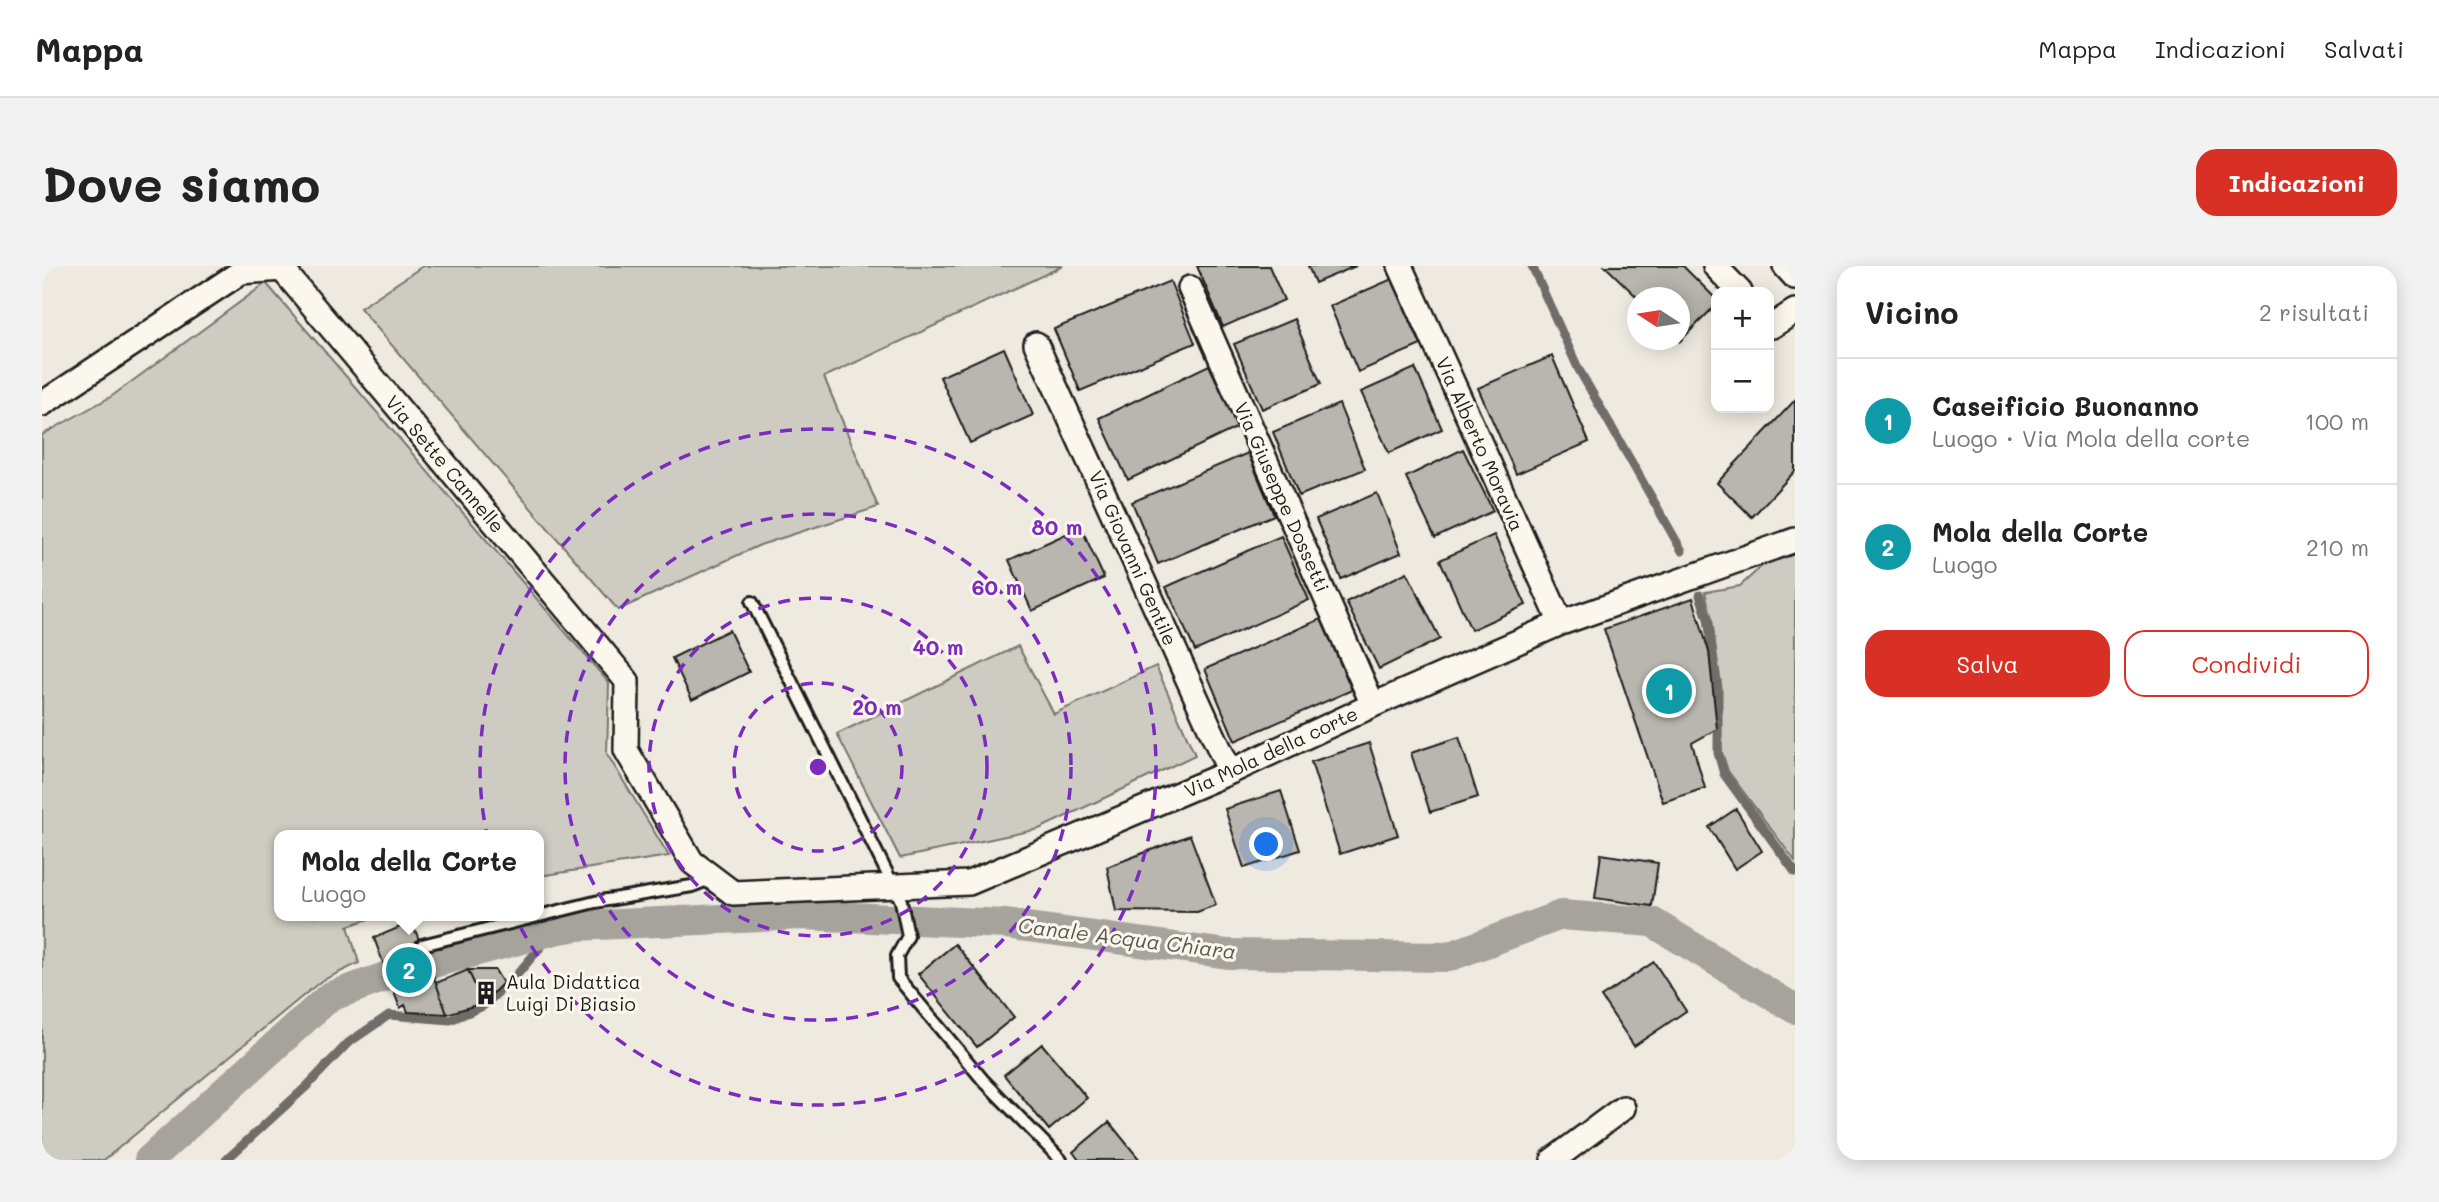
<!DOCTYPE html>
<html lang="it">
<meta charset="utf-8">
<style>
:root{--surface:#fff;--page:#f2f2f2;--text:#222;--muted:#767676;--line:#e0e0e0;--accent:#d93025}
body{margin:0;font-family:Mali,sans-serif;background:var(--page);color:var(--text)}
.controls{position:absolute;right:21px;top:21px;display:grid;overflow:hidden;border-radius:14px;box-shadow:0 4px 18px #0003}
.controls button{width:63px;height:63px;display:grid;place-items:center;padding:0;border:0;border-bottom:2px solid var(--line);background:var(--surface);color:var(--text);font:35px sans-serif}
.compass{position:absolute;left:1585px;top:21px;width:63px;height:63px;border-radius:50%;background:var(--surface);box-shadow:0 4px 18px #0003;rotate:282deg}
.you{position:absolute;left:1225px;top:579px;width:24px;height:24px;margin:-18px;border:5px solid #fff;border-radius:50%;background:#1a73e8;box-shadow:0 0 0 10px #1a73e833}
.badge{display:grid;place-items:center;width:46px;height:46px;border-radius:50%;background:var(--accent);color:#fff;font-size:23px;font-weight:700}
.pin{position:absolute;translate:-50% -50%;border:4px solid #fff;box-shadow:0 2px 7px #0006}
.popup{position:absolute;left:232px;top:564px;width:270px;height:91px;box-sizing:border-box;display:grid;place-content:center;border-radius:14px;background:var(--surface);filter:drop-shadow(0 2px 5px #0005);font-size:23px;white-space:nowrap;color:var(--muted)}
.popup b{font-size:26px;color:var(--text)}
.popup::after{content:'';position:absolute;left:50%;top:100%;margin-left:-14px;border:14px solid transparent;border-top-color:var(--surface)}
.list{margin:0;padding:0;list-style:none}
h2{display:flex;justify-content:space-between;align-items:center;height:91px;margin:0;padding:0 28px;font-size:30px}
h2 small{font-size:23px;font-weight:400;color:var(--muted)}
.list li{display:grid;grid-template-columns:46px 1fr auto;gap:21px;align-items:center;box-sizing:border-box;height:126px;padding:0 28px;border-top:2px solid var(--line)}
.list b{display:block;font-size:26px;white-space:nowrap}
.list p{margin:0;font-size:23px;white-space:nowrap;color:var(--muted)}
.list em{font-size:23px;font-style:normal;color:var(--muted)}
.actions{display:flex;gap:14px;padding:21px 28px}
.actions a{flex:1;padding:16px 0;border:2px solid var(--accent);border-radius:21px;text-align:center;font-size:24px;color:var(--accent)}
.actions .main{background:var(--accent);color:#fff}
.map{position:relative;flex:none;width:1753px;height:894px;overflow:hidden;border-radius:21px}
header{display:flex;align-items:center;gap:42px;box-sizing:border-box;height:98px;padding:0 35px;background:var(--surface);border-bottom:2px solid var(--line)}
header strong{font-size:33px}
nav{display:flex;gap:38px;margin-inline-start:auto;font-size:24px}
.intro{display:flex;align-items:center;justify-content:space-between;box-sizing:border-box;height:168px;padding:0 42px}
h1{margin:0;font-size:49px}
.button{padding:18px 32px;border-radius:21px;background:var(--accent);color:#fff;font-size:24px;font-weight:700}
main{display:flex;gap:42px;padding:0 42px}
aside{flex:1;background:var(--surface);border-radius:21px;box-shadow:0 4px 18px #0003}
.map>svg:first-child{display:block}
.green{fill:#ceccc2;stroke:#75746f;stroke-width:2}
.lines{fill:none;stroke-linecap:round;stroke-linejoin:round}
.stream{stroke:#6f6d69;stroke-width:9}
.canal{stroke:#a6a39d;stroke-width:30}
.building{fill:#b9b6af;stroke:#1c1c1c;stroke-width:2}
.service-casing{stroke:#1c1c1c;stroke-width:16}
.minor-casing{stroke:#1c1c1c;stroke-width:28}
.service{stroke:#fbf7ec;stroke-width:10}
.minor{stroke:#fbf7ec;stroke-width:23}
.ring{fill:none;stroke:#7b2cbf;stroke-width:3.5;stroke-dasharray:12 9}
.labels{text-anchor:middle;stroke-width:6;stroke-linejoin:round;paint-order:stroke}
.street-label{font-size:19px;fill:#1c1c1c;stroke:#fbf7ec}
.poi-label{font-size:19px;fill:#1c1c1c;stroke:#fbf7ec;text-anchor:start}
.water-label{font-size:21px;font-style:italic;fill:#5a5956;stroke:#fbf7ec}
.centre{fill:#7b2cbf;stroke:#fbf7ec;stroke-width:3.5}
.ring-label{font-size:21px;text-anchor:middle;font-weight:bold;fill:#7b2cbf;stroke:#fbf7ec;stroke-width:6;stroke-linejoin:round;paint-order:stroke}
</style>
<header>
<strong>Mappa</strong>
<nav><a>Mappa</a><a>Indicazioni</a><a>Salvati</a></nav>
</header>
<div class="intro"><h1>Dove siamo</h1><a class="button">Indicazioni</a></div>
<main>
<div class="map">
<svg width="1753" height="894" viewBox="0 0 1753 894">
<rect width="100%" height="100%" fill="#eeeadf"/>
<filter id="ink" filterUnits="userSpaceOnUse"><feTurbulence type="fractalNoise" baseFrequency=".0143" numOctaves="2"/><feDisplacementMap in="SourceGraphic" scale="14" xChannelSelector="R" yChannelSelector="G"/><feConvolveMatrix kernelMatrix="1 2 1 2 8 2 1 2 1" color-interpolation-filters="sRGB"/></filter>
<g filter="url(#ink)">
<path class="green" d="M381 0H1021L782 111 836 241 718 279 576 344 318 42Z
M224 17 567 417 565 488 627 590 497 610 496 569H238V650H335L306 660 317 697 279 715 62 894H0V169L70 130Z
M1753 287V595L1686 505 1680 486 1678 421 1670 353 1663 326 1698 320 1721 299Z
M976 380 1012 448 1114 400 1153 489 997 563 858 592 795 468Z"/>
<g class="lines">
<path class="stream" d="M1490 0 1536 102 1640 285
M1658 329 1666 353 1676 422V487L1682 508 1753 606
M184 894 265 820 306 777 347 749 408 754 441 740 472 712 513 664"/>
<path class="canal" d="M391 697 513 664 535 660 760 649 964 658 1186 688 1406 691 1519 649 1610 656 1753 743
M107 894 287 731 346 710"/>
</g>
<path class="building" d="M1155 0H1227L1242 34 1181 61Z
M1266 0H1314L1273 17Z
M1563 0H1641L1674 33V39L1638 75V32H1596Z
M1350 13 1379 79 1316 106 1288 40Z
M1128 15 1153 77 1038 125 1012 63Z
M1252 53 1279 118 1220 143 1192 78Z
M962 82 991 149 928 177 898 111Z
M1510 90 1547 176 1474 208 1436 122Z
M1167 99 1196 161 1086 214 1057 152Z
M1373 102 1400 163 1347 187 1319 126Z
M1753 134V205L1710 251 1675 217Z
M1297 138 1323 203 1257 230 1231 166Z
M1421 183 1451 245 1393 272 1364 211Z
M1206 187 1232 249 1116 298 1090 236Z
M1335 227 1359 287 1299 313 1274 253Z
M1039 261 1062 312 990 345 967 294Z
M1452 269 1484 339 1429 364 1398 294Z
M1239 270 1267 334 1153 385 1124 321Z
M1365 306 1398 373 1337 403 1304 336Z
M1651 332 1667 386 1675 463 1650 477 1663 522 1621 536 1562 363Z
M1279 353 1310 424 1193 475 1163 403Z
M687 364 707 406 650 434 630 392Z
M1417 471 1436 531 1388 546 1369 487Z
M1327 477 1356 569 1298 588 1269 496Z
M1239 525 1258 584 1202 602 1183 543Z
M1694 543 1720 585 1693 603 1667 561Z
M1148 569 1174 639 1155 646 1074 645 1065 601Z
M1559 588 1616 597 1610 640 1553 632Z
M370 656 394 717 405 748 366 746 363 739 358 742 332 672Z
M913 678 972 751 935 781 876 708Z
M1612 696 1644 745 1592 780 1559 731Z
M426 704 441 737 405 748 394 717Z
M426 704H453L461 717 441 737Z
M1000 778 1045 832 1007 864 962 809Z
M1067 856 1098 894H1037L1031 886Z"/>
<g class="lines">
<g class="service-casing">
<path id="service" d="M710 336 859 635 866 670 855 690 856 712 941 814 1019 894
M380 679 553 636 650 620 670 612"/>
</g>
<g class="minor-casing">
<path id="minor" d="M1358 0 1519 357
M1673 0 1698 26
M1743 0 1753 11
M1148 22 1331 439
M1727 57 1730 60 1753 45
M994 78 1188 506
M0 138 199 6 240 3 585 415 584 484 650 596 691 627 927 617 1188 506 1331 439 1519 357 1753 274
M1511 894 1581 842"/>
</g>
<use href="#service" class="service"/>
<use href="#minor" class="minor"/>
</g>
</g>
<g class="ring">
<circle cx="776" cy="501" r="84"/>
<circle cx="776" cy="501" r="169"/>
<circle cx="776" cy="501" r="253"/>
<circle cx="776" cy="501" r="338"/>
</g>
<defs>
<g id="building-bare" transform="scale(1.89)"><path d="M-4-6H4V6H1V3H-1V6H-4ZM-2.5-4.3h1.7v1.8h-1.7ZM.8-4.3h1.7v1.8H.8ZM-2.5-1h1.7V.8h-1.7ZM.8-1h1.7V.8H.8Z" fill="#1c1c1c" stroke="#fbf7ec" stroke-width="2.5" paint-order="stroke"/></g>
</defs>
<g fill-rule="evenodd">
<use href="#building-bare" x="444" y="727"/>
</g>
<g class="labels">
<g class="street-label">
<text transform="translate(1438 178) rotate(66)" y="7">Via Alberto Moravia</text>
<text transform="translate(403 198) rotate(50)" y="7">Via Sette Cannelle</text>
<text transform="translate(1240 231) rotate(66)" y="7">Via Giuseppe Dossetti</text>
<text transform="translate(1091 292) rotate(66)" y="7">Via Giovanni Gentile</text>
<text transform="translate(1229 486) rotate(-25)" y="7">Via Mola della corte</text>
</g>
<g class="poi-label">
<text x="464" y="723">Aula Didattica<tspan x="464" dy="22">Luigi Di Biasio</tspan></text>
</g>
<g class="water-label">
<text transform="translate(1085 673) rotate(7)" y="7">Canale Acqua Chiara</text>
</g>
</g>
<circle cx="776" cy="501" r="10" class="centre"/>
<g class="ring-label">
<text x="1015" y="269">80 m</text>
<text x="955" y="329">60 m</text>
<text x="896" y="389">40 m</text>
<text x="835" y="449">20 m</text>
</g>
</svg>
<div class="controls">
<button>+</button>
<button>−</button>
</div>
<svg class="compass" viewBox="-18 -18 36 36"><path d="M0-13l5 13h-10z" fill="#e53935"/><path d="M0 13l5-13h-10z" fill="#767676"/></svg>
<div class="you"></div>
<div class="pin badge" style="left:1627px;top:425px;background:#0f9aa8">1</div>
<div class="pin badge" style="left:367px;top:704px;background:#0f9aa8">2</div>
<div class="popup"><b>Mola della Corte</b>Luogo</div>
</div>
<aside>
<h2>Vicino<small>2 risultati</small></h2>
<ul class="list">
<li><span class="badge" style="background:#0f9aa8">1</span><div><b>Caseificio Buonanno</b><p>Luogo · Via Mola della corte</p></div><em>100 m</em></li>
<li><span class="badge" style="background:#0f9aa8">2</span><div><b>Mola della Corte</b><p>Luogo</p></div><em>210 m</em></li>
</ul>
<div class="actions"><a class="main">Salva</a><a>Condividi</a></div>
</aside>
</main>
